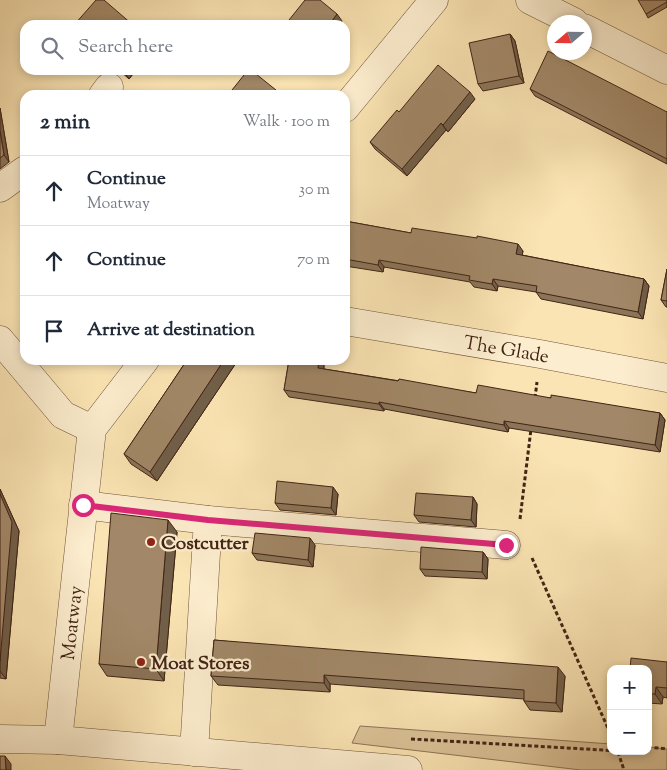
<!DOCTYPE html>
<meta charset="utf-8">
<style>
:root{--surface:#fff;--page:#f2f2f3;--text:#1f2937;--muted:#747a83;--line:#e0e1e3}
body{margin:0;font-family:"Sorts Mill Goudy",serif;background:var(--page);color:var(--text)}
.controls{position:absolute;right:15px;bottom:15px;display:grid;overflow:hidden;border-radius:10px;box-shadow:0 2px 8px #0003}
.controls button{width:45px;height:45px;display:grid;place-items:center;padding:0;border:0;border-bottom:1px solid var(--line);background:var(--surface);color:var(--text);font:25px sans-serif}
.compass{position:absolute;left:547px;top:15px;width:45px;height:45px;border-radius:50%;background:var(--surface);box-shadow:0 2px 8px #0003;rotate:250deg}
.stop{position:absolute;width:15px;height:15px;margin:-11px;border:4px solid #db2777;border-radius:50%;background:#fff}
.stop.end{background:#db2777;border-color:#fff;box-shadow:0 1px 5px #0008}
.list{margin:0;padding:0;list-style:none}
h2{display:flex;justify-content:space-between;align-items:center;height:65px;margin:0;padding:0 20px;font-size:21px}
h2 small{font-size:16px;font-weight:400;color:var(--muted)}
.list li{display:grid;grid-template-columns:32px 1fr auto;gap:15px;align-items:center;box-sizing:border-box;height:70px;padding:0 20px;border-top:1px solid var(--line)}
.list b{display:block;font-size:19px;white-space:nowrap}
.list p{margin:0;font-size:16px;white-space:nowrap;color:var(--muted)}
.list em{font-size:16px;font-style:normal;color:var(--muted)}
.icon{flex:none;width:28px;height:28px;fill:none;stroke:currentColor;stroke-width:2;stroke-linecap:round;stroke-linejoin:round}
.map{position:relative;flex:none;width:667px;height:770px;overflow:hidden}
.search{position:absolute;background:var(--surface);box-shadow:0 2px 8px #0003;left:20px;top:20px;width:330px;height:55px;display:flex;align-items:center;gap:12px;box-sizing:border-box;padding:0 18px;border-radius:15px;color:var(--muted);font-size:19px}
.panel{position:absolute;background:var(--surface);box-shadow:0 2px 8px #0003;left:20px;top:90px;width:330px;height:275px;border-radius:15px}
.map>svg:first-child{display:block}
.green{fill:#dcc398;stroke:#8f7457}
.lines{fill:none;stroke-linecap:round;stroke-linejoin:round}
.minor-casing{stroke:#70543d;stroke-width:29}
.path{stroke:#422416;stroke-width:3;stroke-dasharray:4 2.5;stroke-linecap:butt}
.minor{stroke:#fcedce;stroke-width:28}
.wall{fill:#8b7559;stroke:#422416}
.shaded-wall{fill:#715f49;stroke:#422416}
.building{fill:#a28868;stroke:#422416}
.route{stroke:#db2777;stroke-width:6}
.poi-dot{fill:#8f2418;stroke:#fcedce;stroke-width:2}
.labels{text-anchor:middle;stroke-width:4.5;stroke-linejoin:round;paint-order:stroke}
.street-label{font-size:19px;fill:#422416;stroke:#fcedce}
.poi-label{font-size:19px;font-weight:bold;fill:#422416;stroke:#fcedce;text-anchor:start}
</style>
<div class="map">
<svg width="667" height="770" viewBox="0 0 667 770">
<rect width="100%" height="100%" fill="#fbe4b3"/>
<filter id="stains"><feTurbulence type="fractalNoise" baseFrequency=".004" numOctaves="4"/><feColorMatrix values="0 0 0 0 .2 0 0 0 0 .09 0 0 0 0 .02 0 0 0 .5 -.17"/></filter>
<radialGradient id="worn" r=".72"><stop offset=".6" stop-color="#630" stop-opacity="0"/><stop offset="1" stop-color="#630" stop-opacity=".3"/></radialGradient>
<path class="green" d="M360 726 611 744V751H648V747L667 749V770H581L352 743Z"/>
<g class="lines">
<g class="minor-casing">
<g id="minor">
<path d="M530 0 574 22"/>
<path d="M584 28 667 70"/>
<path d="M103 95 109 87"/>
<path d="M345 108 434 0"/>
<path d="M0 188 25 170"/>
<path id="s1" d="M345 321 540 354 667 378"/>
<path d="M0 340 63 415 92 429"/>
<path d="M83 505 208 520 506 545"/>
<path d="M0 739 58 740 408 770"/>
<path id="s2" d="M58 740 92 429 145 360"/>
<path d="M194 752 208 520"/>
</g>
</g>
<path class="path" d="M535 398 537 382
M520 519 531 429
M532 558 611 735
M411 739 620 751
M648 747 667 749
M618 752 624 770"/>
<use href="#minor" class="minor"/>
</g>
<path class="wall" d="M667 0V7L648 18 646 14Z
M510 34 515 41 524 83 483 91 478 84Z
M119 70H136L129 79Z
M530 89 667 112V164L535 96Z
M475 99 448 132 446 130 407 176 375 149 370 142 399 112Z
M0 108 9 162 0 169Z
M345 221 411 233 523 251 522 255 644 279 649 286 643 319 541 299 536 292 498 286 497 291 474 287 470 282 384 267 383 272 345 266Z
M667 269V307H666L661 300Z
M187 360H234L236 363 157 481 131 464 124 454Z
M289 360H321L324 365V369L476 393 551 398 660 413 665 420 660 452 509 428 508 432 384 409V411L289 397 284 390Z
M0 489 19 531 6 679 0 678Z
M338 494 336 515 280 510 275 503Z
M473 497 477 504 476 527 419 522 414 515Z
M177 532 164 681 107 676 99 664Z
M315 545 313 567 257 560 252 553Z
M483 552 488 559 487 579 425 576 420 569Z
M214 640 565 676 562 712 530 710 524 701V699L330 684V692L218 685 211 676Z
M667 662V698L663 697 662 704 648 703V669Z"/>
<path class="shaded-wall" d="M337 14 342 21 340 25H329Z
M510 34 515 41 524 83 519 76Z
M126 70H136L129 79 124 72Z
M276 90 279 95H272Z
M470 92 475 99 448 132 443 125Z
M0 108 9 162 4 155 0 131Z
M441 123 446 130 407 176 402 169Z
M518 244 523 251 521 261 516 254Z
M379 260 384 267 383 272 378 265Z
M493 279 498 286 497 291 492 284Z
M644 279 649 286 643 319 638 312Z
M224 360H234L236 363 157 481 150 472Z
M319 360H321L324 365 323 375 318 368Z
M379 402 384 409V411L379 404Z
M660 413 665 420 660 452 655 445Z
M504 421 509 428 508 432 504 425Z
M333 487 338 494 336 515 331 508Z
M0 489 19 531 6 679 0 671Z
M473 497 477 504 476 527 471 520Z
M168 520 177 532 164 681 156 669Z
M310 538 315 545 313 567 308 560Z
M483 552 488 559 487 579 482 572Z
M558 667 565 676 562 712 556 703Z
M324 675 330 684V692L324 683Z
M656 687 663 697 662 704 655 694Z
M5 756 11 764V770H6Z"/>
<path class="building" d="M96 0H104L133 25H74Z
M305 0H320L337 14 329 25H285Z
M638 0H667V2L646 14Z
M510 34 519 76 478 84 469 43Z
M548 51 667 112V159L530 89Z
M438 65 470 92 443 125 441 123 402 169 370 142 397 110 399 112Z
M248 70H251L276 90 272 95H228Z
M0 131 4 155 0 158Z
M345 221 411 233 412 228 477 238V236L518 244 516 254 644 279 638 312 536 292 537 286 493 279 492 284 469 280 470 276 379 260 378 265 345 259Z
M667 269V301L661 300Z
M187 360H224L150 472 124 454Z
M289 360H319L318 368 398 381 399 379 476 393 478 385 551 398V395L660 413 655 445 504 421V425L379 402V404L284 390Z
M277 481 333 487 331 508 275 503Z
M416 493 473 497 471 520 414 515Z
M0 494 12 522 0 661Z
M111 513 168 520 156 669 99 664Z
M255 533 310 538 308 560 252 553Z
M421 547 483 552 482 572 420 569Z
M214 640 558 667 556 703 524 701V690L324 675V683L211 676Z
M631 658 667 662V688L656 687 655 694H648V669H630Z
M0 756H5L6 770H0Z"/>
<g class="lines">
<path class="route" d="M83 505 208 520 506 545"/>
</g>
<g class="poi-dot">
<circle cx="151" cy="542" r="5"/>
<circle cx="141" cy="662" r="5"/>
</g>
<g class="labels">
<g class="street-label">
<text dy="7" stroke="none"><textPath href="#s1" startOffset="164">The Glade</textPath></text>
<text dy="7" stroke="none"><textPath href="#s2" startOffset="118">Moatway</textPath></text>
</g>
<g class="poi-label">
<text x="161" y="549">Costcutter</text>
<text x="151" y="669">Moat Stores</text>
</g>
</g>
<rect width="100%" height="100%" filter="url(#stains)"/>
<rect width="100%" height="100%" fill="url(#worn)"/>
</svg>
<div class="controls">
<button>+</button>
<button>−</button>
</div>
<svg class="compass" viewBox="-18 -18 36 36"><path d="M0-13l5 13h-10z" fill="#e53935"/><path d="M0 13l5-13h-10z" fill="#747a83"/></svg>
<div class="stop" style="left:83px;top:505px"></div>
<div class="stop end" style="left:506px;top:545px"></div>
<div class="search"><svg class="icon" aria-label="search" viewBox="0 0 24 24"><circle cx="10" cy="10" r="6"/><path d="M15 15l6 6"/></svg>Search here</div>
<section class="panel">
<h2>2 min<small>Walk · 100 m</small></h2>
<ul class="list">
<li><svg class="icon" aria-label="ahead" viewBox="0 0 24 24"><path d="M12 20V5M6 11l6-6 6 6"/></svg><div><b>Continue</b><p>Moatway</p></div><em>30 m</em></li>
<li><svg class="icon" aria-label="ahead" viewBox="0 0 24 24"><path d="M12 20V5M6 11l6-6 6 6"/></svg><div><b>Continue</b></div><em>70 m</em></li>
<li><svg class="icon" aria-label="arrive" viewBox="0 0 24 24"><path d="M6 21V4h12l-3 4 3 4H6"/></svg><div><b>Arrive at destination</b></div></li>
</ul>
</section>
</div>
